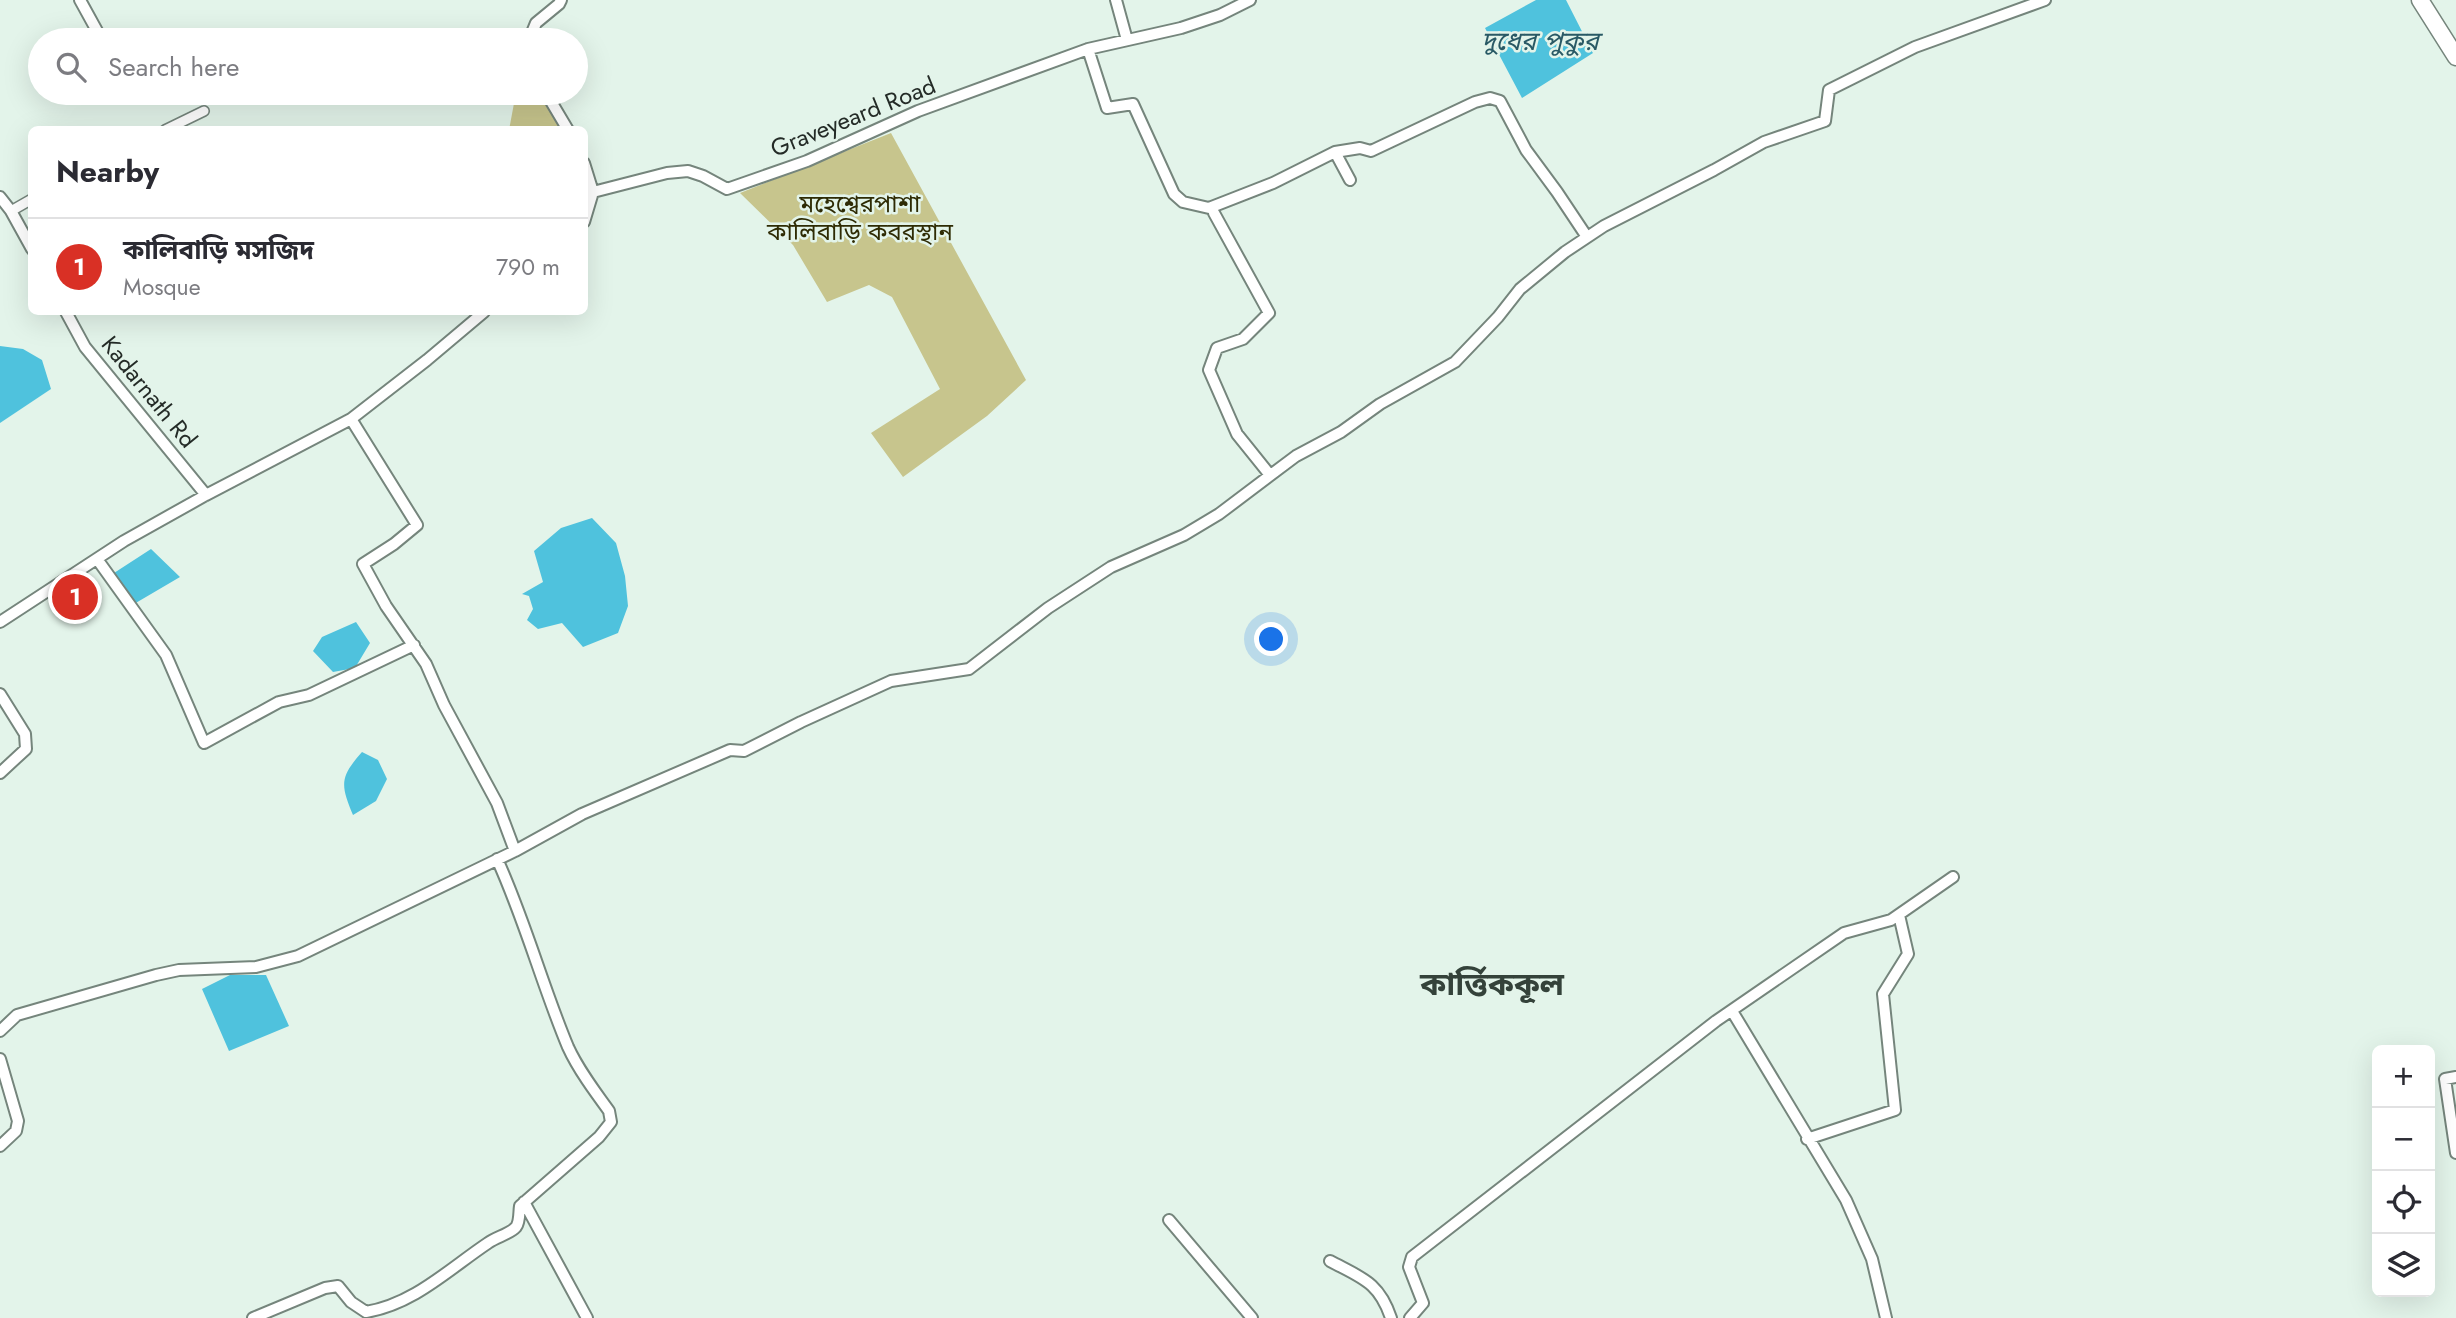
<!DOCTYPE html>
<meta charset="utf-8">
<style>
:root{--surface:#fff;--page:#f7f7f7;--text:#2b2b33;--muted:#7c7c81;--line:#e1e1e2;--accent:#d93025}
body{margin:0;font-family:Jost,"Noto Sans Bengali",sans-serif;background:var(--page);color:var(--text)}
.controls{position:absolute;right:21px;bottom:21px;display:grid;overflow:hidden;border-radius:10px;box-shadow:0 7px 28px #0002}
.controls button{width:63px;height:63px;display:grid;place-items:center;padding:0;border:0;border-bottom:2px solid var(--line);background:var(--surface);color:var(--text);font:35px sans-serif}
.you{position:absolute;left:1272px;top:640px;width:24px;height:24px;margin:-18px;border:5px solid #fff;border-radius:50%;background:#1a73e8;box-shadow:0 0 0 10px #1a73e833}
.badge{display:grid;place-items:center;width:46px;height:46px;border-radius:50%;background:var(--accent);color:#fff;font-size:23px;font-weight:700}
.pin{position:absolute;translate:-50% -50%;border:4px solid #fff;box-shadow:0 2px 7px #0006}
.list{margin:0;padding:0;list-style:none}
h2{display:flex;justify-content:space-between;align-items:center;height:91px;margin:0;padding:0 28px;font-size:30px}
h2 small{font-size:23px;font-weight:400;color:var(--muted)}
.list li{display:grid;grid-template-columns:46px 1fr auto;gap:21px;align-items:center;box-sizing:border-box;height:98px;padding:0 28px;border-top:2px solid var(--line)}
.list b{display:block;font-size:26px;white-space:nowrap}
.list p{margin:0;font-size:23px;white-space:nowrap;color:var(--muted)}
.list em{font-size:23px;font-style:normal;color:var(--muted)}
.icon{flex:none;width:38px;height:38px;fill:none;stroke:currentColor;stroke-width:2;stroke-linecap:round;stroke-linejoin:round}
.map{position:relative;flex:none;width:2456px;height:1318px;overflow:hidden}
.search{position:absolute;background:var(--surface);box-shadow:0 7px 28px #0002;left:28px;top:28px;width:560px;height:77px;display:flex;align-items:center;gap:18px;box-sizing:border-box;padding:0 24px;border-radius:38px;color:var(--muted);font-size:26px}
.panel{position:absolute;background:var(--surface);box-shadow:0 7px 28px #0002;left:28px;top:126px;width:560px;height:189px;border-radius:10px}
.map>svg:first-child{display:block}
.green{fill:#c7c58d}
.water{fill:#4fc2dd}
.lines{fill:none;stroke-linecap:round;stroke-linejoin:round}
.pedestrian-casing{stroke:#75857c;stroke-width:12}
.minor-casing{stroke:#75857c;stroke-width:14}
.secondary-casing{stroke:#75857c;stroke-width:19}
.pedestrian{stroke:#fff;stroke-width:9}
.minor{stroke:#fff;stroke-width:10}
.secondary{stroke:#fff;stroke-width:16}
.labels{text-anchor:middle;stroke-width:5;stroke-linejoin:round;paint-order:stroke}
.street-label{font-size:24px;fill:#242b27;stroke:#e3f4ea}
.park-label{font-size:24px;fill:#2e2b04;stroke:#e3f4ea}
.water-label{font-size:26px;font-style:italic;fill:#295965;stroke:#e3f4ea}
.district-label{font-size:32px;font-weight:bold;fill:#34423a;stroke:#e3f4ea}
</style>
<div class="map">
<svg width="2456" height="1318" viewBox="0 0 2456 1318">
<rect width="100%" height="100%" fill="#e3f4ea"/>
<path class="green" d="M515 98 541 99 564 129 509 130Z
M891 133 1026 380 987 416 903 477 871 433 940 389 892 297 869 285 827 302 793 245 740 193Z"/>
<path class="water" d="M1536 0H1566L1593 53 1522 98 1485 28Z
M0 346 23 349 42 360 51 389 0 423Z
M592 518 616 543 625 576 628 606 618 633 583 647 562 623 538 629 527 620 533 609 529 596 522 594 543 582 534 551 561 528Z
M151 549 180 577 134 604 114 573Z
M356 622 370 643 355 668 333 672 313 651 322 637Z
M362 752 378 760 387 779 376 801 353 815C340 784 340 777 362 752Z
M230 975H266L289 1026 229 1051 202 989Z"/>
<g class="lines">
<g class="pedestrian-casing">
<path id="pedestrian" d="M165 130 204 111
M11 211 32 199"/>
</g>
<g class="minor-casing">
<path id="minor" d="M80 0 102 40
M1116 0 1127 40
M529 40 536 23 559 4 561 0
M1088 49 1107 108 1133 104 1174 194 1183 202 1209 208 1273 183 1335 152 1360 148 1371 151 1475 102 1490 98 1500 101 1526 150 1557 192 1587 237
M546 93 568 130
M1335 152 1350 180
M584 163 593 192 584 222
M593 192 667 173 688 171 703 176 727 189 807 161 918 111 1088 49 1181 28 1220 15 1250 0
M0 197 11 211 32 249
M1214 213 1269 313 1243 339 1217 348 1209 370 1237 434 1270 475
M66 312 85 347 206 495
M351 419 417 525 394 544 363 564 386 606 426 664 444 705 497 803 515 851
M97 559 166 655 204 743 279 702 309 695 414 645
M0 622 124 541 206 495 351 419 427 360 484 312
M0 694 25 734 26 749 0 773
M1732 1011 1846 1200 1872 1259 1886 1318
M0 1031 17 1015 156 975 179 970 256 967 298 956 515 851 582 814 730 750 744 751 801 722 891 681 969 669 1048 608 1111 567 1184 535 1219 514 1296 456 1341 432 1380 404 1455 362 1498 317 1520 289 1565 252 1604 226 1714 170 1764 142 1825 121 1829 90 1915 47 2045 0
M0 1059 18 1121 16 1131 0 1146
M2456 1077 2445 1079 2456 1153
M1807 1139 1895 1110 1883 994 1908 954 1899 915
M524 1202 587 1318
M1169 1220 1252 1318
M1330 1261C1362 1278 1379 1282 1391 1318
M253 1318 325 1288 338 1286 351 1302 366 1312C414 1304 449 1269 488 1243 496 1237 510 1234 516 1227 520 1222 519 1212 520 1206L599 1137 611 1122 609 1111C595 1092 578 1069 568 1047 542 985 525 920 497 859
M1410 1318 1423 1303 1409 1267 1412 1257 1716 1021 1844 933 1891 920 1953 877"/>
</g>
<g class="secondary-casing">
<path id="secondary" d="M2420 0 2456 57"/>
</g>
<use href="#pedestrian" class="pedestrian"/>
<use href="#minor" class="minor"/>
<use href="#secondary" class="secondary"/>
</g>
<g class="labels">
<g class="street-label">
<text transform="translate(853 117) rotate(-22)" y="8">Graveyeard Road</text>
<text transform="translate(149 392) rotate(51)" y="8">Kadarnath Rd</text>
</g>
<g class="park-label">
<text x="860" y="212">মহেশ্বেরপাশা<tspan x="860" dy="28">কালিবাড়ি কবরস্থান</tspan></text>
</g>
<g class="water-label">
<text x="1540" y="50">দুধের পুকুর</text>
</g>
<g class="district-label">
<text x="1492" y="995">কার্ত্তিককূল</text>
</g>
</g>
</svg>
<div class="controls">
<button>+</button>
<button>−</button>
<button><svg class="icon" aria-label="locate" viewBox="0 0 24 24"><circle cx="12" cy="12" r="6"/><path d="M12 2v4M12 18v4M2 12h4M18 12h4"/></svg></button>
<button><svg class="icon" aria-label="layers" viewBox="0 0 24 24"><path d="M12 4l9 5-9 5-9-5zM3 14l9 5 9-5"/></svg></button>
</div>
<div class="you"></div>
<div class="pin badge" style="left:75px;top:597px">1</div>
<div class="search"><svg class="icon" aria-label="search" viewBox="0 0 24 24"><circle cx="10" cy="10" r="6"/><path d="M15 15l6 6"/></svg>Search here</div>
<section class="panel">
<h2>Nearby<small></small></h2>
<ul class="list">
<li><span class="badge">1</span><div><b>কালিবাড়ি মসজিদ</b><p>Mosque</p></div><em>790 m</em></li>
</ul>
</section>
</div>
